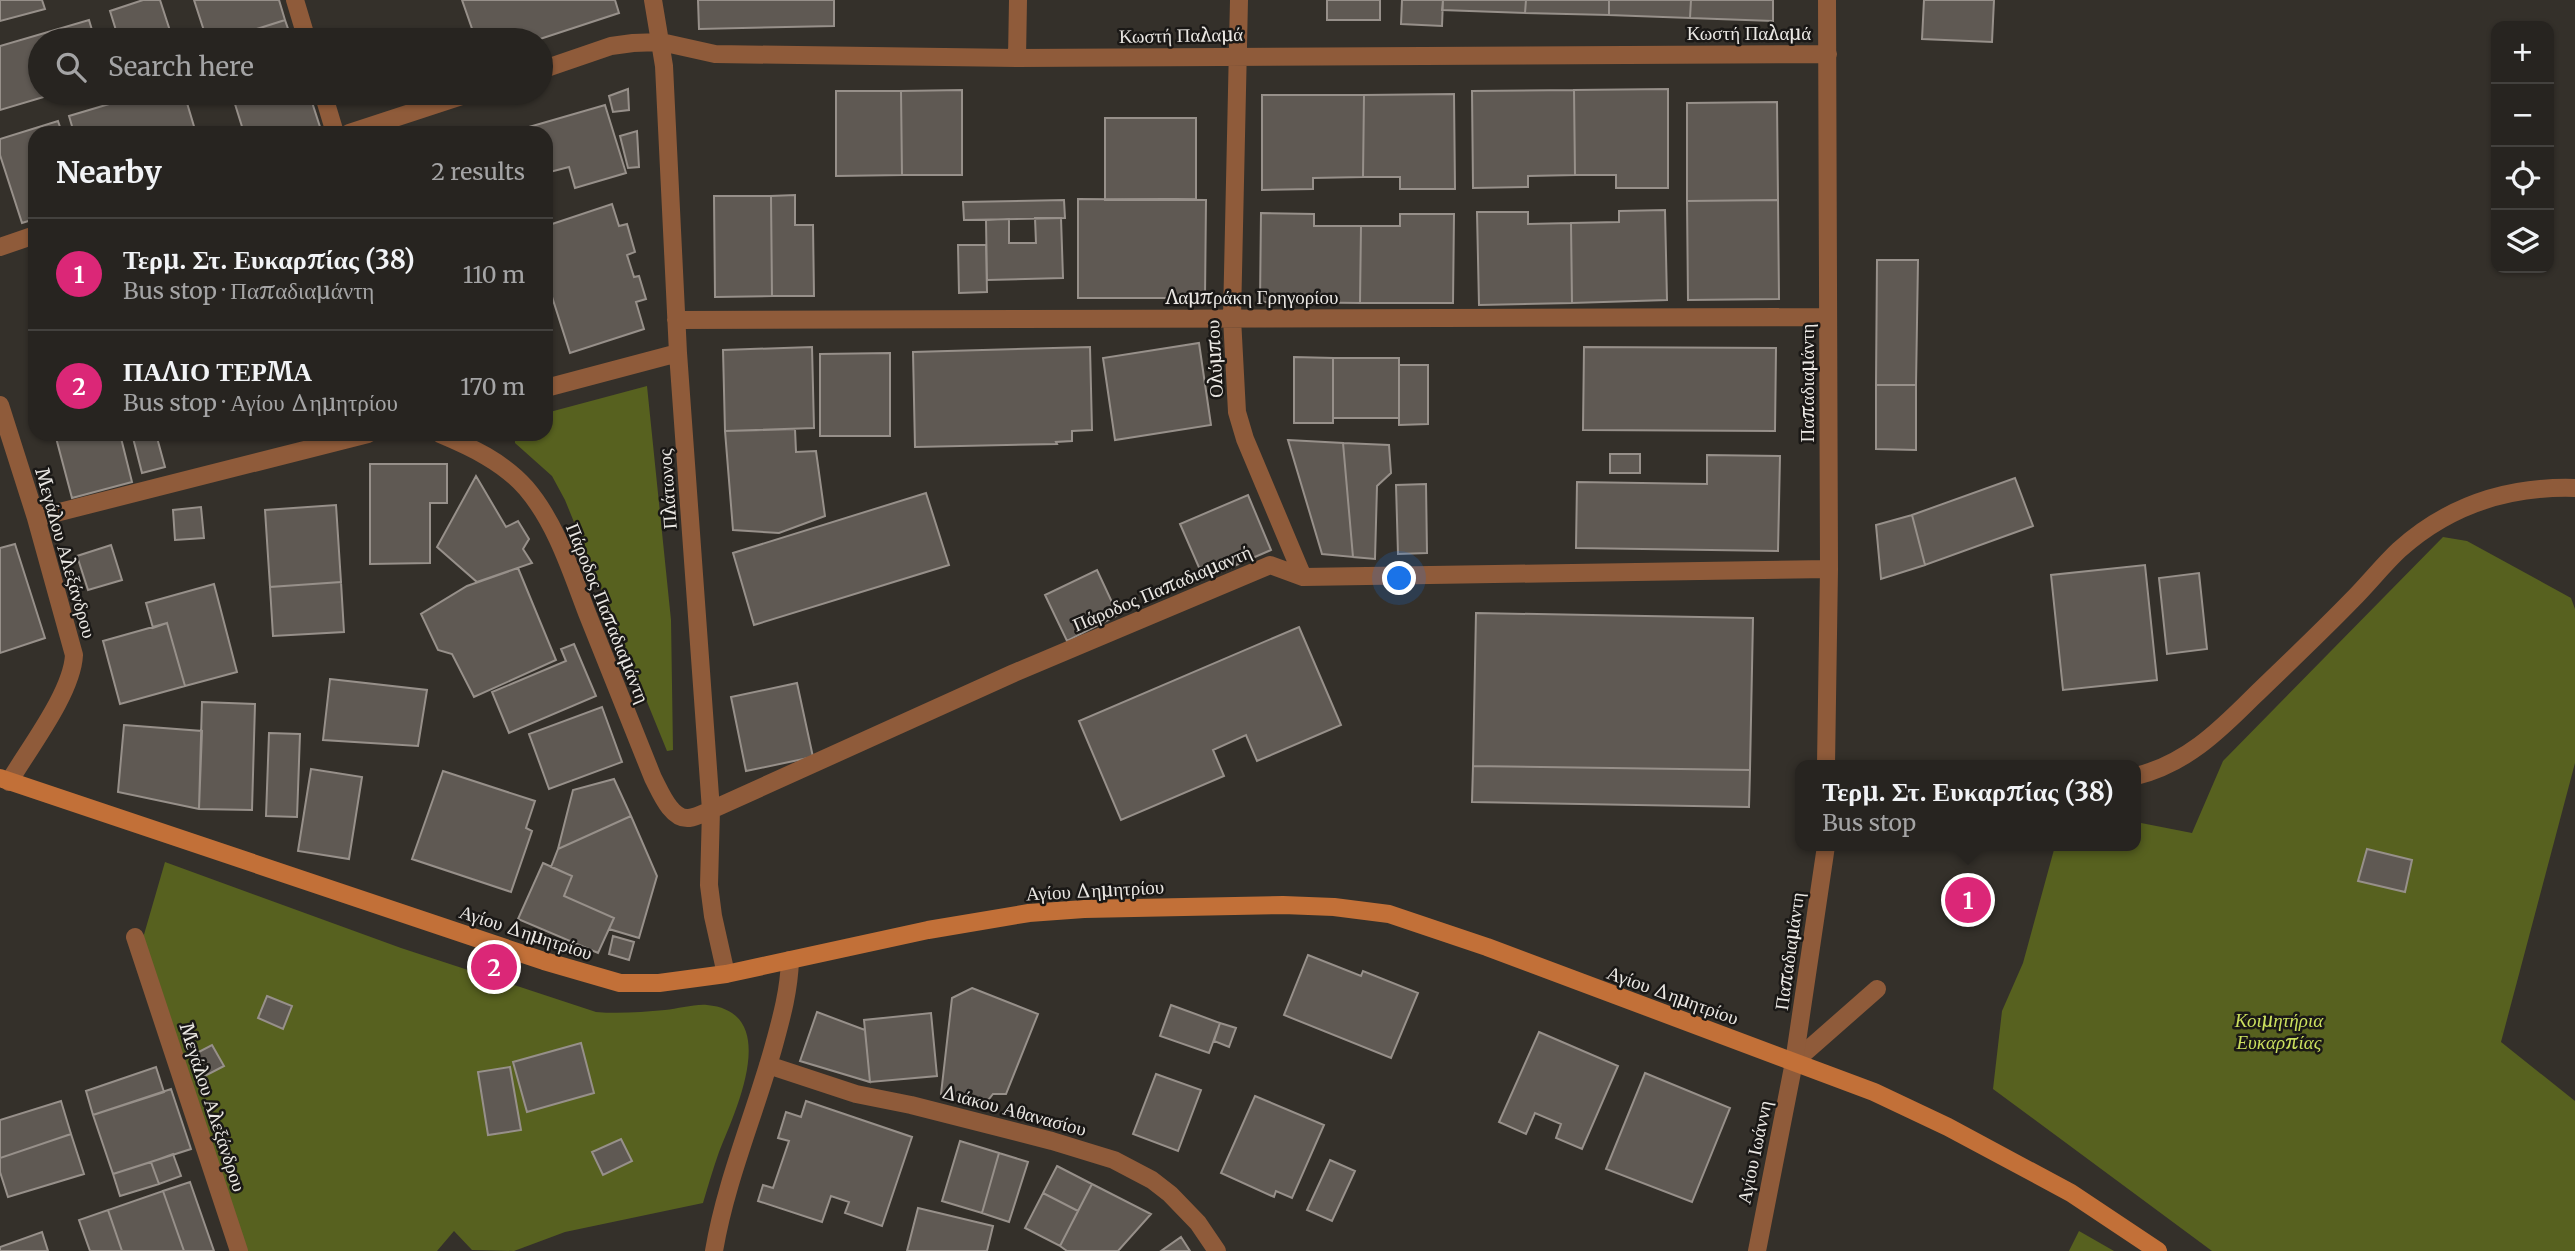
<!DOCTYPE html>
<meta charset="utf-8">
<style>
:root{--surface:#272420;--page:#2f2c29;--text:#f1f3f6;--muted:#a4a4a5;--line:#43413e;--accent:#db2777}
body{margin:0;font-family:Merriweather,serif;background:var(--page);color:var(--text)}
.controls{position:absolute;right:21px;top:21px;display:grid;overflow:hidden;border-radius:14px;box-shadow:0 2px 5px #0004}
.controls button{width:63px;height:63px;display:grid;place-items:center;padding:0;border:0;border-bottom:2px solid var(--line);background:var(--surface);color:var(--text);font:35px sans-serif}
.you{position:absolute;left:1400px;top:579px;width:24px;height:24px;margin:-18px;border:5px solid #fff;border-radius:50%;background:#1a73e8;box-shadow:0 0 0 10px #1a73e833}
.badge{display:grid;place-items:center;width:46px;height:46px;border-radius:50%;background:var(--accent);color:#fff;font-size:23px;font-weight:700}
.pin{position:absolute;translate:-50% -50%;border:4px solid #fff;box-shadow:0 2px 7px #0006}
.popup{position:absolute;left:1795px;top:760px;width:346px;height:91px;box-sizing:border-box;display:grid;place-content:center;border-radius:14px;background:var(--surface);filter:drop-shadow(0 2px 5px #0005);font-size:23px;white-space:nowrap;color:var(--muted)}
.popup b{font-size:26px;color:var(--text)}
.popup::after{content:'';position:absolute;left:50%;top:100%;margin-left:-14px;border:14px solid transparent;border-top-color:var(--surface)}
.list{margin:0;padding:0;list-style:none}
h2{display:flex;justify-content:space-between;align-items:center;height:91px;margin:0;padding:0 28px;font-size:30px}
h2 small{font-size:23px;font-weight:400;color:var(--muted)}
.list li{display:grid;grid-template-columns:46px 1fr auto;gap:21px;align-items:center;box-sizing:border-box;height:112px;padding:0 28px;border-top:2px solid var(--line)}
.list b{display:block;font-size:26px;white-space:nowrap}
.list p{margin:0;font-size:23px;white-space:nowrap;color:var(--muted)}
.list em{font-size:23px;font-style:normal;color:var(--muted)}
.icon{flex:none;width:38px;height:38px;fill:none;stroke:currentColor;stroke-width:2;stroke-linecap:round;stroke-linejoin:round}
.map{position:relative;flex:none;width:2575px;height:1251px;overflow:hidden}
.search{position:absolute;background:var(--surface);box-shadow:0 2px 5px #0004;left:28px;top:28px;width:525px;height:77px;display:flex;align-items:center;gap:18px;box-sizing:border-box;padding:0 24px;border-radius:38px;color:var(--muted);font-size:26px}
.panel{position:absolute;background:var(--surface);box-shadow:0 2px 5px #0004;left:28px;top:126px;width:525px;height:315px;border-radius:21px}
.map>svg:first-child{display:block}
.green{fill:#57611f}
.building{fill:#5f5953;stroke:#97908a;stroke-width:2}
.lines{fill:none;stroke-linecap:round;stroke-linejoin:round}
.lane{stroke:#8f5b3a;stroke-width:18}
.street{stroke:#8f5b3a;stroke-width:18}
.secondary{stroke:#c27038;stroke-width:18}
.labels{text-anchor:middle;stroke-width:5;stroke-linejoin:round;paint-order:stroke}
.street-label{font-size:19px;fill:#eae7e3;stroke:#1a1816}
.park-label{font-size:19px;font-style:italic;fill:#cbdf5e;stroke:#1a1816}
</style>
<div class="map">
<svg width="2575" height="1251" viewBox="0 0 2575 1251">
<rect width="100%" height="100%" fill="#34302a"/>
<path class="green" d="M647 386 671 620 673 750 667 751 565 500 552 476 515 443V434H546V413Z
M2443 537 2467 541 2571 598 2575 609V763L2501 1042 2575 1101V1251H2212L1993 1089 2002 1011 2023 963 2055 846H2136V822L2192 833 2223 761Z
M165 862 401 948 596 1012C619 1014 642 1012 665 1010 678 1009 694 1004 707 1005 783 1012 735 1112 719 1152 713 1169 708 1186 703 1203L565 1232 514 1251 472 1250 454 1231 437 1251H245L143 938Z
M2079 1231 2114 1251H2069Z"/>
<path class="building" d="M0 0H42L45 9 0 21Z
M143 0H160L173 40H119L110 11Z
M194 0H279L285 20 222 40H207Z
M462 0H615L619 13 537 40H476Z
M698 0H834V26L699 29Z
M1327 0H1380V20H1327Z
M1402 0H1443L1442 26 1401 24Z
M1443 0H1526L1525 13 1442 10Z
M1526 0H1609V15L1525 13Z
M1609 0H1691L1690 18 1609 15Z
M1691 0H1773V21L1690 18Z
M1924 0H1994L1992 42 1922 39Z
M89 20 95 40H40V93H57L0 110V46Z
M285 20 292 40H222Z
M628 89 629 110 613 112 609 96Z
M1668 89V188H1616V175H1575L1574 90Z
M962 90V175H902L901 91Z
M1574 90 1575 175 1528 176V187L1473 188 1472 91Z
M836 91H901L902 175 836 176Z
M146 93H184L196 133H74L69 116Z
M224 93H258L227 103Z
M258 93H309L322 133H244L234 101Z
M1454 94 1455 189H1400V177H1363L1364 95Z
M1262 95H1364L1363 177 1313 178V189L1262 190Z
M1777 102 1778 200 1687 201V103Z
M605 105 626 173 575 188 569 167 546 173V133H515V131Z
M1105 118H1196V199L1105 200Z
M58 121 62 133H35V219L22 223 0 155V139Z
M637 131 639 167 628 168 620 136Z
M795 195V225H813L814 296H772L771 196Z
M714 196H771L772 296 715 297Z
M1078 199 1206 200 1205 298H1078Z
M1064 200 1065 218 964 220 963 202Z
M1778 200 1779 299 1688 300 1687 201Z
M612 204 619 226 627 224 635 252 627 255 634 277 639 276 646 299 636 302 644 329 570 353 546 278V226Z
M1665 210 1667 300 1572 303 1571 223 1619 222V211Z
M1477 212H1528V224L1571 223 1572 303 1479 305Z
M1261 213 1314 214V226H1361L1360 303 1260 302Z
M1400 214H1454L1453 303H1360L1361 226H1400Z
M1035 218H1061L1063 278 987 280 986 220 1009 219V243H1036Z
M958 245H986L987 292 959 293Z
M1877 260H1918L1916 385H1876Z
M1199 343 1211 425 1115 440 1103 358Z
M812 347 814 428 725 431 723 350Z
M1090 347 1092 430 1072 431V441L1056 442 1057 444 915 447 913 352Z
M1584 347 1776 348 1775 431 1583 430Z
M890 353V436H820V354Z
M1294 357 1333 358V423H1294Z
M1333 358H1399V418H1333Z
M1399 365H1428V424L1399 425Z
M1876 385H1916V450L1876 449Z
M795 429 796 452 816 451 825 516 779 533 733 530 725 431Z
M55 434H120L132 482 72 498Z
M132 434H156L165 467 142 473Z
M1288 440 1343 443 1353 557 1322 554Z
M1343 443 1389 445 1391 473 1377 486 1375 559 1353 557Z
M1610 454H1640V473H1610Z
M1707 455 1780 456 1778 551 1576 548 1577 482 1707 484Z
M370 464H447V503H430V563L370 564Z
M476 476 506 527 518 521 529 539 523 549 532 563 477 582 437 547Z
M2015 478 2033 526 1925 565 1912 515Z
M1426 484 1427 553 1398 554 1396 485Z
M926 493 949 565 754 625 733 553Z
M1248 495 1271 550 1204 579 1180 524Z
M336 505 341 582 270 587 265 510Z
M201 507 204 538 175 540 173 510Z
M1912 515 1925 565 1881 579 1876 525Z
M15 544 45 638 0 653V548Z
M111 545 122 580 88 590 77 556Z
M2145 565 2157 680 2063 690 2051 575Z
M518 568 556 660 474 697 452 654 438 650 421 614 467 586Z
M1097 570 1118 615 1067 641 1045 595Z
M2199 573 2207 649 2167 654 2159 578Z
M341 582 344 632 273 636 270 587Z
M214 584 237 672 185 686 167 623 153 628 146 603Z
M1476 613 1753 618 1750 770 1473 766Z
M167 623 185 686 120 704 103 641Z
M1299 627 1341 725 1257 761 1246 735 1213 750 1224 776 1121 820 1079 721Z
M574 644 596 696 509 733 492 692 566 661 561 649Z
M330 679 427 690 418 746 323 740Z
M797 683 813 757 746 771 731 697Z
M202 702 255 704 252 810 199 809Z
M602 707 622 762 549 789 529 734Z
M124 725 202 731 199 809 118 792Z
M269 733 300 734 297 817 266 816Z
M1473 766 1750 770 1749 807 1472 802Z
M311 769 362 777 349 859 298 851Z
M443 771 535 801 526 828 532 831 511 892 412 859Z
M614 779 631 816 558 849 573 790Z
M631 816 657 876 639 938 609 929 614 918 564 896 572 876 551 867 558 849Z
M2367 849 2412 860 2405 892 2358 881Z
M543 863 572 876 564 896 614 918 598 953 518 919Z
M613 936 634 942 629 960 609 954Z
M1308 955 1361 976 1363 971 1418 993 1391 1058 1284 1015Z
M972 988 1038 1014 1006 1094H993L982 1108 941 1094 952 998Z
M267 996 292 1006 283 1029 258 1018Z
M1171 1005 1220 1023 1209 1053 1160 1036Z
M817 1012 865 1030 870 1082 800 1061Z
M931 1013 937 1076 870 1082 864 1020Z
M1220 1023 1236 1028 1229 1047 1214 1041Z
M1539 1032 1618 1066 1582 1149 1556 1138 1561 1124 1535 1113 1526 1134 1499 1122Z
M581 1043 594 1093 527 1112 513 1062Z
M212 1045 224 1066 203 1077 191 1056Z
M156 1067 164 1092 93 1115 86 1091Z
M510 1067 521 1130 488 1135 478 1072Z
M1645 1073 1730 1108 1692 1202 1606 1169Z
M1156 1074 1201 1090 1178 1151 1133 1134Z
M171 1089 191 1149 113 1174 93 1115Z
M1255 1096 1324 1125 1292 1198 1276 1191 1274 1197 1221 1173Z
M61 1101 71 1134 0 1158V1120Z
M806 1101 912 1137 882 1226 845 1213 849 1202 831 1196 822 1222 758 1201 763 1185 773 1188 789 1141 778 1138 786 1112 801 1117Z
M71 1134 84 1174 8 1197 0 1172V1158Z
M621 1139 632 1161 603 1175 592 1152Z
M960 1141 999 1153 982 1213 942 1201Z
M999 1153 1028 1162 1009 1222 982 1213Z
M173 1154 181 1176 159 1184 151 1162Z
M1330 1160 1355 1171 1332 1221 1307 1210Z
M151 1162 159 1184 120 1196 113 1174Z
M1057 1166 1092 1184 1078 1211 1043 1193Z
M190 1182 214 1251H184L163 1191Z
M1092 1184 1151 1214 1118 1251H1067L1060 1246Z
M163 1191 184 1251H122L108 1210Z
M1043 1193 1078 1211 1060 1246 1025 1228Z
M918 1208 993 1226 987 1251H907Z
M108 1210 122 1251H90L79 1220Z
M42 1232 48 1251H0V1247Z
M1181 1237 1190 1251H1161Z"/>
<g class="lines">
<path class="lane" d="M1794 1062 1877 989"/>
<path class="street" d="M295 0 307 40
M653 0 664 66 678 353 711 810 709 885 713 916 726 974
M1239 0 1232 318 1237 412 1245 439 1303 577
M1017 58 1018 0
M541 70 611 46 633 43 661 42 715 54 1017 58 1828 54
M323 93 335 133
M349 133 471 93
M0 247 35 235
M676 320 1828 317
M546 388 678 353
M0 405 36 518 74 655C72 693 29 748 9 782
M440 434C471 447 503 462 526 488 556 523 571 571 587 613 609 668 631 723 653 778 660 791 671 820 689 818 696 817 704 813 711 810L1014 673 1270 565 1303 577 1829 569
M36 518 368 434
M1826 765 1829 569 1827 0
M2136 776C2185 764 2218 732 2253 697 2286 665 2320 633 2352 600 2368 584 2383 565 2399 550 2449 505 2509 486 2575 488
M135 937 239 1251
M768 1065 856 1094 911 1105 1052 1141 1114 1160 1152 1180 1170 1194 1198 1223 1217 1251
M714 1251C726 1180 755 1114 774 1045 782 1016 789 990 790 960
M1757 1251 1794 1062 1826 846"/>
<path class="secondary" d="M0 778 544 961 620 983H659L726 974 928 930 1029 913 1084 909 1283 905 1334 907 1389 914 1487 947 1874 1092 1948 1127 2071 1193 2158 1251"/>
</g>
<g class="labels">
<g class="street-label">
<text x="1749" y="40">Κωστή Παλαμά</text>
<text transform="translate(1181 35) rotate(-1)" y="7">Κωστή Παλαμά</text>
<text x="1252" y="304">Λαμπράκη Γρηγορίου</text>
<text transform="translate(1214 359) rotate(-93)" y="7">Ολύμπου</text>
<text transform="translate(1807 383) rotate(-90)" y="7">Παπαδιαμάντη</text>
<text transform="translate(667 489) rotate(-94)" y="7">Πλάτωνος</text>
<text transform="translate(66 553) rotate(74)" y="7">Μεγάλου Αλεξάνδρου</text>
<text transform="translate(1162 588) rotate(-23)" y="7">Πάροδος Παπαδιαμαντή</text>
<text transform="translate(608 613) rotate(68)" y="7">Πάροδος Παπαδιαμάντη</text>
<text transform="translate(1095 890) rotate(-3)" y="7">Αγίου Δημητρίου</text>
<text transform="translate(526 932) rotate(18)" y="7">Αγίου Δημητρίου</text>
<text transform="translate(1789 951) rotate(-82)" y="7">Παπαδιαμάντη</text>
<text transform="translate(1673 995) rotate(20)" y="7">Αγίου Δημητρίου</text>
<text transform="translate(213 1107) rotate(72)" y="7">Μεγάλου Αλεξάνδρου</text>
<text transform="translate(1014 1110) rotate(15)" y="7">Διάκου Αθανασίου</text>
<text transform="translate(1754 1152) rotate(-78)" y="7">Αγίου Ιωάννη</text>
</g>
<g class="park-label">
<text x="2279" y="1027">Κοιμητήρια<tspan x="2279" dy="22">Ευκαρπίας</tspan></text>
</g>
</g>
</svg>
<div class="controls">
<button>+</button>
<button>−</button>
<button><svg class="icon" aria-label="locate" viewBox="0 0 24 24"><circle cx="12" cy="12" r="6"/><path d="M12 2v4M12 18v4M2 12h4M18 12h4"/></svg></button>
<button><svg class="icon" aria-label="layers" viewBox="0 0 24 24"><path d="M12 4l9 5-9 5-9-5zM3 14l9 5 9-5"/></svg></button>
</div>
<div class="you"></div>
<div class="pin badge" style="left:1968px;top:900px">1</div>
<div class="popup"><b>Τερμ. Στ. Ευκαρπίας (38)</b>Bus stop</div>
<div class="pin badge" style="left:494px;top:967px">2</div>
<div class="search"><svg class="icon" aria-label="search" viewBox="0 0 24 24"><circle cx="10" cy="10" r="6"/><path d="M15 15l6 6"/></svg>Search here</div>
<section class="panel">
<h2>Nearby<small>2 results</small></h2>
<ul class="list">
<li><span class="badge">1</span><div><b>Τερμ. Στ. Ευκαρπίας (38)</b><p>Bus stop · Παπαδιαμάντη</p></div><em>110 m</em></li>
<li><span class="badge">2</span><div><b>ΠΑΛΙΟ ΤΕΡΜΑ</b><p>Bus stop · Αγίου Δημητρίου</p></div><em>170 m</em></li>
</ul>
</section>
</div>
